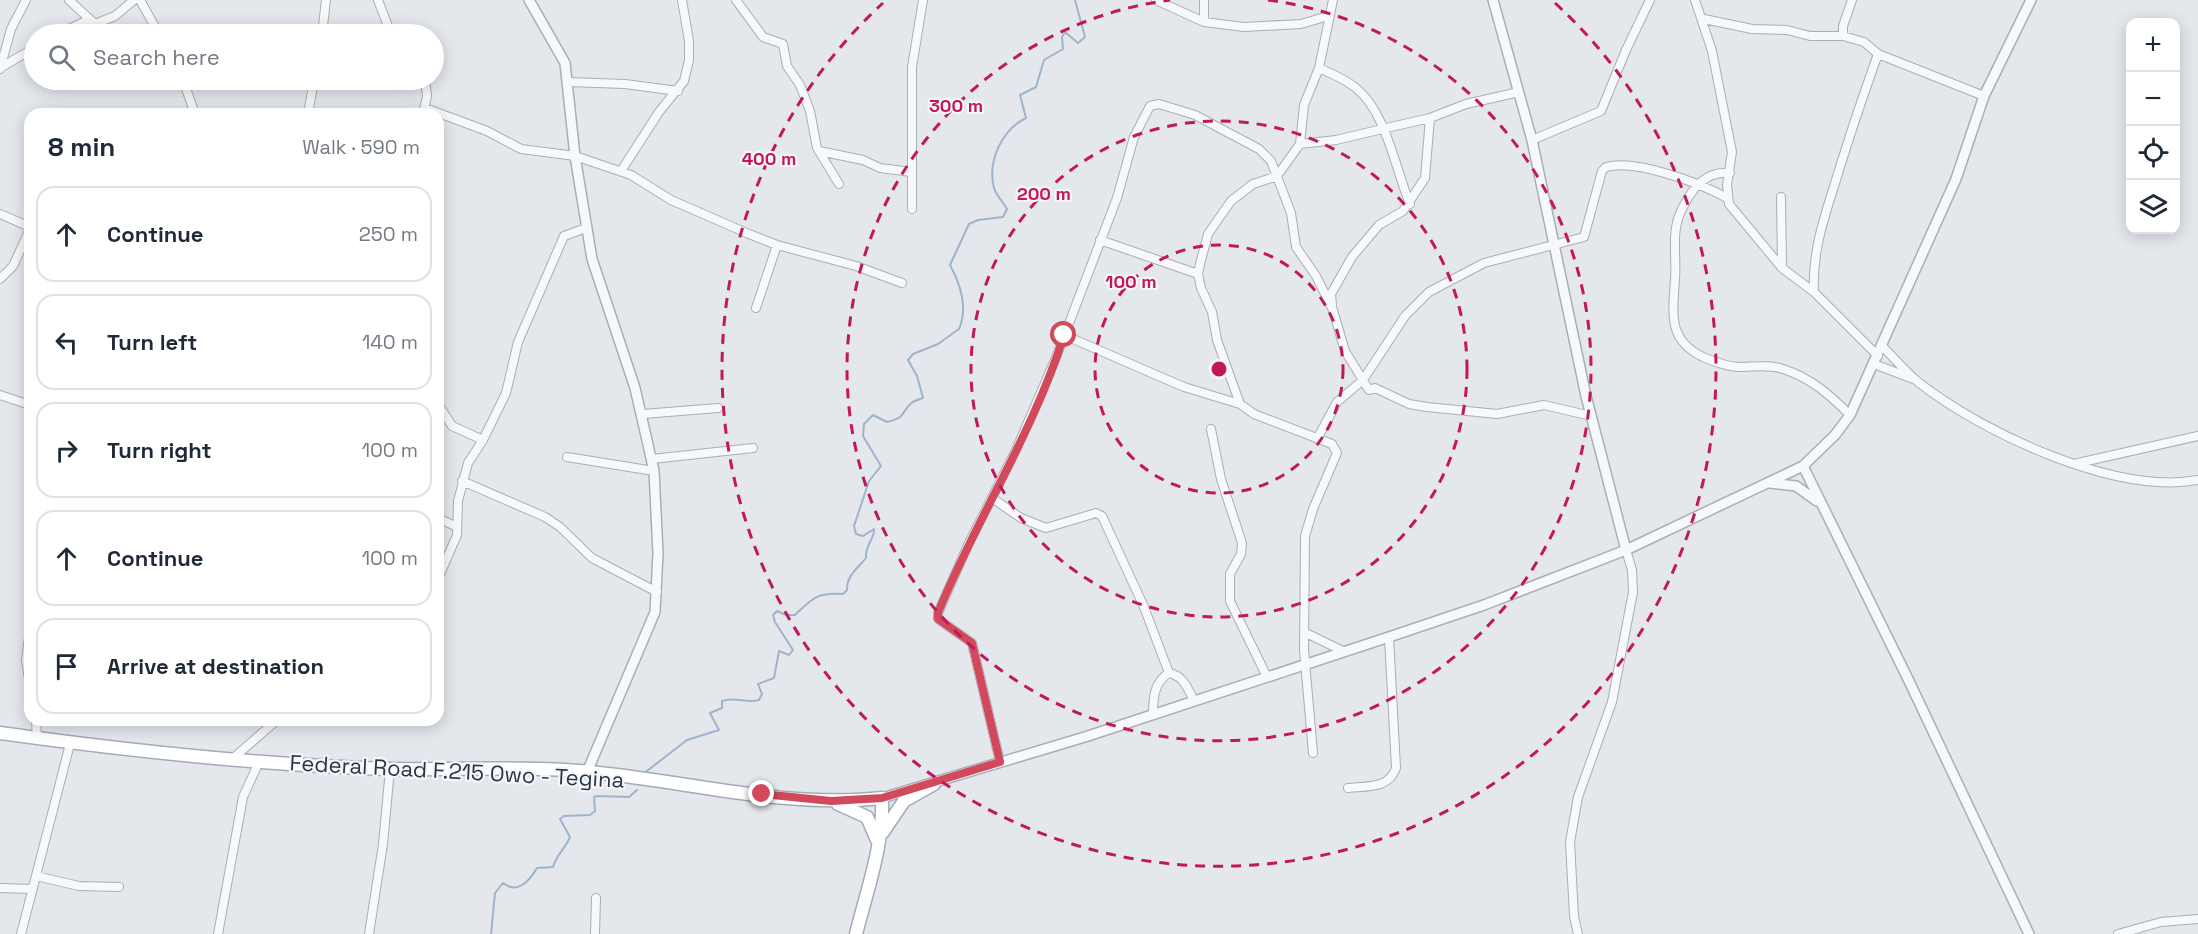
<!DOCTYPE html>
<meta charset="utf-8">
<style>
:root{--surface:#fff;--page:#f6f6f7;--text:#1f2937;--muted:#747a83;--line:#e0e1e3}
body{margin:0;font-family:"Space Grotesk",sans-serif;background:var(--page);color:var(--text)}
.controls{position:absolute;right:18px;top:18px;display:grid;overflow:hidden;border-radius:12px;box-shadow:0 3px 15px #0003}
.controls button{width:54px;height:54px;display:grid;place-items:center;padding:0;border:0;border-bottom:2px solid var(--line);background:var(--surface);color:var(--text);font:30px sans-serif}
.stop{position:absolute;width:18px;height:18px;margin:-14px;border:4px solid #d1495b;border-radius:50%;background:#fff}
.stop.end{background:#d1495b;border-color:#fff;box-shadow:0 2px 6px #0008}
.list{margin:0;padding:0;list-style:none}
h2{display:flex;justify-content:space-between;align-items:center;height:78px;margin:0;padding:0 24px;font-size:26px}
h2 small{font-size:20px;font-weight:400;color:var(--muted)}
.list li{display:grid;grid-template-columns:39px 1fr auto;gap:18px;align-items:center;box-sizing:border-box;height:96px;margin:0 12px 12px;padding:0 12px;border:2px solid var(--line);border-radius:18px}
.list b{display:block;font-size:22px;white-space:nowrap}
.list em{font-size:20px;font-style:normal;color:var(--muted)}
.icon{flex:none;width:33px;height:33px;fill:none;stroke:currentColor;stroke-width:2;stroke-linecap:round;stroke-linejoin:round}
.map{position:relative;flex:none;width:2198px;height:934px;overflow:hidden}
.search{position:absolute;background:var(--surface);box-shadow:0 3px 15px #0003;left:24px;top:24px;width:420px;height:66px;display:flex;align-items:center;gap:15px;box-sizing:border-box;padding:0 21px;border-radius:33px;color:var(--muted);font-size:22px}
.panel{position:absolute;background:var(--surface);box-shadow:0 3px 15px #0003;left:24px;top:108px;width:420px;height:618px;border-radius:18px}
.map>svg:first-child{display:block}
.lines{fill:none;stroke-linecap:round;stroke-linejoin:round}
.stream{stroke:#9fb4cc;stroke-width:2}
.minor-casing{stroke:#a9aeb7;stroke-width:10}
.tertiary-casing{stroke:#a9aeb7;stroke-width:12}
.primary-casing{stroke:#a3abb8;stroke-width:15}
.minor{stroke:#f7f8fa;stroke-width:8}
.tertiary{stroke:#f7f8fa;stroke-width:9}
.primary{stroke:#fff;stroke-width:12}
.route{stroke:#d1495b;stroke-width:8}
.ring{fill:none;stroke:#c2185b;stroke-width:3;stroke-dasharray:10 8}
.labels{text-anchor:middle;stroke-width:4.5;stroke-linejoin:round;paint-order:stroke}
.street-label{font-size:22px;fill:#2b3445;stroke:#f4f6f9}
.centre{fill:#c2185b;stroke:#f4f6f9;stroke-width:3}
.ring-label{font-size:18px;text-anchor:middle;font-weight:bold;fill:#c2185b;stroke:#f4f6f9;stroke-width:4.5;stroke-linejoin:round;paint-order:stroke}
</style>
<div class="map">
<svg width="2198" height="934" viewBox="0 0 2198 934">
<rect width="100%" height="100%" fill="#e4e7ec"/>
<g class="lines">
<path class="stream" d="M643 774 687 740 719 730 710 713 722 708V701C735 696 747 704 759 700L762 694 758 684 774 678 779 651 789 655 793 650 775 622 773 615 777 611 786 615H795C813 598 817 592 843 594L847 590C846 576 858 568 866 558 865 544 875 539 874 529L863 536 856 534 854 526 869 481 881 466 863 436 864 424 873 415 887 422C891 421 899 419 901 416 910 405 907 403 923 398L917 376 908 360 913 354 938 344 959 329C968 308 961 285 950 265L969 224 978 220 1003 217 1007 209C1003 202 996 195 994 188 987 161 1002 130 1026 118L1020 95 1036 87 1044 60 1063 49 1062 37 1065 32 1078 43 1085 37 1075 0
M491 934 495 893 503 883C518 895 530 880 537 868L553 867C556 855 566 848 570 837L560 819 564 816 590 815 595 811 594 797 597 796 629 797 637 790"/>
<g class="minor-casing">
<path id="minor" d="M69 0 95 24 115 16 134 0
M140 0 159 34
M378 0 391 34
M736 0 763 37 783 44 787 66 800 85 810 111 817 148 839 184
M1156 0 1204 22 1244 27 1301 24 1328 16
M1695 0 1712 51 1732 152 1727 185 1729 204 1782 268 1814 292 1878 356
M1704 19 1752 29 1787 30 1810 36H1843L1864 42 1878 54 1984 96
M1204 22V0
M58 34 88 20
M322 34 326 0
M1843 36V26L1852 0
M0 68 34 48
M1319 68C1332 74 1345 79 1356 88 1386 112 1395 168 1410 204
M0 69 11 29 26 0
M183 80 195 114
M568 82 625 84 678 91
M425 108 487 131 521 149 575 156 631 175 671 200 749 234 777 245 856 266 902 283
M308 114 314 80
M423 114 427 96 425 80
M1532 140 1601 111 1626 50 1650 0
M1300 144 1336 140 1395 126 1430 118 1466 104 1519 92
M819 151 863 160 880 168 911 172
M621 171 659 112 684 81 689 60V41L682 0
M1730 173C1706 171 1693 187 1683 207 1670 231 1677 253 1675 279 1673 313 1667 340 1703 357 1715 362 1725 366 1738 367 1753 367 1769 364 1783 369 1811 378 1830 395 1850 415
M1781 197 1782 266
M912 209V67L923 0
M0 214 30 227
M1100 240 1198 274
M0 279 13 266 30 229
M1814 292C1812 252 1824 218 1836 180 1849 137 1863 96 1878 54
M1332 305 1331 294 1352 257 1379 225 1403 211 1425 178 1430 118
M756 308 777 245
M1064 335 1184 387 1240 404 1254 414 1332 444 1337 453 1313 509 1305 536 1304 650 1313 753
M1882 346C1894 358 1906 372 1918 382 1983 433 2115 495 2198 480
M1874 364 1916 380
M0 395 30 405
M438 404 452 426 483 440
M1240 404 1217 340 1212 312 1201 288 1198 274 1200 264 1208 234 1231 201 1253 184 1277 176 1300 144 1304 105 1319 68 1333 0
M643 414 718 408
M1211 429 1221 479 1242 543 1241 554 1230 574V601L1267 677
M1317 439 1337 402 1363 380 1405 316 1429 292 1484 263 1584 237 1602 171 1606 167C1636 159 1700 183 1727 198
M567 457 654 471
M652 459 753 448
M2078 463 2198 436
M462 481 545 517 560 527 592 558 657 592
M992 498 1021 518 1046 528 1096 513 1102 516 1144 607 1169 673
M438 518 457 527
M440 574 457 535 458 501 468 463 483 440 506 393 518 342 564 236 586 228
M30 630 26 660 30 685
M1304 632 1343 651
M1153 715C1153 698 1154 682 1169 673 1184 676 1188 689 1194 701
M36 720 37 739
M231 760 277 720
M1000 762 972 643 938 619V613L968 545 1016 450 1055 360 1117 198 1134 137 1150 106 1159 104 1195 115 1259 149 1271 161 1291 213 1296 247 1316 276 1333 310 1345 351 1369 390 1375 388 1409 404 1427 407 1497 414 1544 405 1591 416
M1348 788C1367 786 1389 789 1396 768L1389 637
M36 876 79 886 119 887
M0 888 32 889
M21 934 70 744
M218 934 243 797 259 762
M369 934 383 844 390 769
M595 934 596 898
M1578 934 1574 916 1570 842 1578 797 1612 702 1633 592 1632 570 1626 550
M2118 934 2161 922 2198 919"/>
</g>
<g class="tertiary-casing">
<path id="tertiary" d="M529 0 565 63 575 156 592 259 635 388 654 471 658 553 655 612 587 772
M1493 0 1532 140 1586 396 1626 550
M1803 466 1909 681 2029 934
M1770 483 1796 486 1817 501
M882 798 1088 736 1389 637 1484 605 1626 550 1803 466 1835 435 1850 415 1956 179 1984 96 2031 0"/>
</g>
<g class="primary-casing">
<path id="primary" d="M0 733C129 751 259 765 389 769 452 770 516 766 579 771 680 779 781 809 882 798 884 844 867 890 856 934
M838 804 867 817 877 840
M883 832 904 801 934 784"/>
</g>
<use href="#minor" class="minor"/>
<use href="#tertiary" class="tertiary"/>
<use href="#primary" class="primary"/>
</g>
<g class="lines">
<path class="route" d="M762 794 831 801 882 798 1000 762 972 643 938 619V613C976 519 1034 432 1064 335"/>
</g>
<g class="ring">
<circle cx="1219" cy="369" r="124"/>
<circle cx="1219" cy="369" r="248"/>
<path d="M1268 0A372 372 0 1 1 1170 0"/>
<path d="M1555 3A497 497 0 1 1 883 3"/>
</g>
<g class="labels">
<g class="street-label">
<text transform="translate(457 771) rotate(3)" y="8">Federal Road F.215 Owo - Tegina</text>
</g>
</g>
<circle cx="1219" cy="369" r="9" class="centre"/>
<g class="ring-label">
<text x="956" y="112">300 m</text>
<text x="769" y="165">400 m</text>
<text x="1044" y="200">200 m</text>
<text x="1131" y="288">100 m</text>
</g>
</svg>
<div class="controls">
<button>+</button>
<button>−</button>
<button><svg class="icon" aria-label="locate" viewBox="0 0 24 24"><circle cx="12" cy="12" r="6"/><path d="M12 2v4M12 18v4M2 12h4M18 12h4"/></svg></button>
<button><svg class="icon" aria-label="layers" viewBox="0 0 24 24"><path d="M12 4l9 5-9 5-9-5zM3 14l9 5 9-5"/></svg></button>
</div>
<div class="stop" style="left:1064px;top:335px"></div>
<div class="stop end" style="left:762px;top:794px"></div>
<div class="search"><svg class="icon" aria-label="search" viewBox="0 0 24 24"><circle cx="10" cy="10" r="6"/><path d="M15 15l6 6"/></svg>Search here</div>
<section class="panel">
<h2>8 min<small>Walk · 590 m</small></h2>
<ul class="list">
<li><svg class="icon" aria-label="ahead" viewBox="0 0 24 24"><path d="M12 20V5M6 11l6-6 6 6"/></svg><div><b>Continue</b></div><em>250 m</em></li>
<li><svg class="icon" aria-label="left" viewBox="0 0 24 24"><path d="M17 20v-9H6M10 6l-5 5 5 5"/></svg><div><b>Turn left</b></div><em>140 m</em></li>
<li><svg class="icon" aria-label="right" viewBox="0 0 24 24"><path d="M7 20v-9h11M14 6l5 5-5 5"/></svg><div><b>Turn right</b></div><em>100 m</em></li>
<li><svg class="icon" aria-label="ahead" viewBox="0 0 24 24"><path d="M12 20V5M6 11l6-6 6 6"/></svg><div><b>Continue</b></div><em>100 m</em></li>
<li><svg class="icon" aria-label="arrive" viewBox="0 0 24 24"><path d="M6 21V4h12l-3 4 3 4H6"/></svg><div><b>Arrive at destination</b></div></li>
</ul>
</section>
</div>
